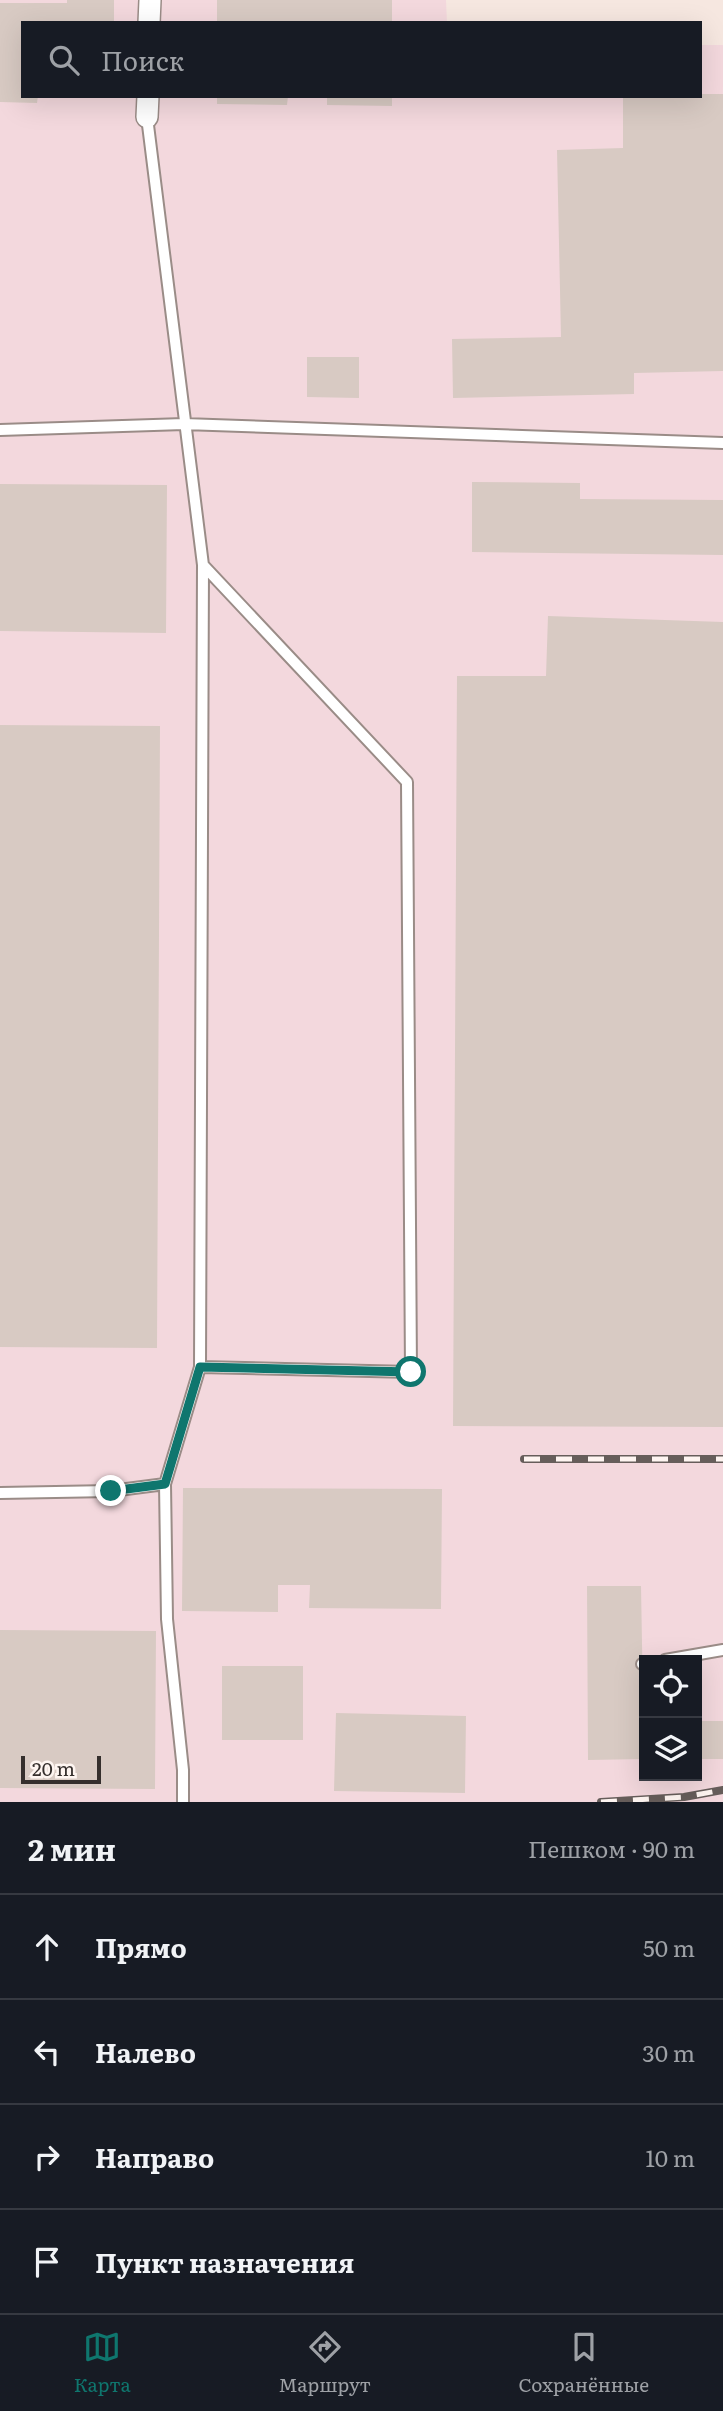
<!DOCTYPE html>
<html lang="ru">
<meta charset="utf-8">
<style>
:root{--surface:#171b24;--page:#242831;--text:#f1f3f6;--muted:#9ea1a6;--line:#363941;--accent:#0f766e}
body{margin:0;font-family:Literata,serif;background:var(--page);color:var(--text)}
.controls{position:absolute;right:21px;bottom:21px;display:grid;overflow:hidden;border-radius:0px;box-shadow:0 7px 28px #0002}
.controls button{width:63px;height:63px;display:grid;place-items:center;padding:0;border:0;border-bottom:2px solid var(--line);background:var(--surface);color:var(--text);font:35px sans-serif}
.scale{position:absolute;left:21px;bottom:18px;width:80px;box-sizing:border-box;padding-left:7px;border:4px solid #352f2d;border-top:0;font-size:19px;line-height:24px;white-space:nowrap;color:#352f2d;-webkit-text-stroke:5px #fef5f1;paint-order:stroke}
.stop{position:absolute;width:21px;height:21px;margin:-16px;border:5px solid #0f766e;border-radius:50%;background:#fff}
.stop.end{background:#0f766e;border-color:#fff;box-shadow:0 2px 7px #0008}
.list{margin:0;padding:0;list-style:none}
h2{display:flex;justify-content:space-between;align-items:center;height:91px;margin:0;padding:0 28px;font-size:30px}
h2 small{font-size:23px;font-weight:400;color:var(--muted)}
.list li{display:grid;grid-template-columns:46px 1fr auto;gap:21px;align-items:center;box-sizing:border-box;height:105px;padding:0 28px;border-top:2px solid var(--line)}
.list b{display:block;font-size:26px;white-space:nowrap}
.list em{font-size:23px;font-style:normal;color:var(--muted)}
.icon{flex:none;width:38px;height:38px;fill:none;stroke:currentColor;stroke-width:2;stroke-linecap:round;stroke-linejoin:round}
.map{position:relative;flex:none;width:723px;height:1802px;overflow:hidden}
.search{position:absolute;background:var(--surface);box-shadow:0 7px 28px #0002;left:21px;right:21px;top:21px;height:77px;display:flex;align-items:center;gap:18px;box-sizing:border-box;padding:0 24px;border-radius:0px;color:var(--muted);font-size:26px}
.sheet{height:511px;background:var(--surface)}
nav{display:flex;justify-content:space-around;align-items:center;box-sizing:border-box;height:98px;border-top:2px solid var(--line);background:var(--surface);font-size:19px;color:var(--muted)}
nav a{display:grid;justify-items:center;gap:4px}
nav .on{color:var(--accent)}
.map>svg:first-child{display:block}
.industrial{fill:#f3d8dd;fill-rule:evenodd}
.building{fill:#d8cac3}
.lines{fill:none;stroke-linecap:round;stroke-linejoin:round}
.service-casing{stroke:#9a8c87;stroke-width:14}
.minor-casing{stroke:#9a8c87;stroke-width:24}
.service{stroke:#fff;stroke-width:10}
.minor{stroke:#fff;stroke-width:21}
.rail-casing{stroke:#665d5a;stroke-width:8}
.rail{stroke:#fef5f1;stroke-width:5;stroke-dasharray:16;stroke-linecap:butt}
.route{stroke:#0f766e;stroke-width:9}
</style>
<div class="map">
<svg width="723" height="1802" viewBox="0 0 723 1802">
<rect width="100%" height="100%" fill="#f6e7e0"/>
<path class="industrial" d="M0 0H446L447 23H23V96H700V45H723V1802H0ZM644 1660H697V1776H644Z"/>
<path class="building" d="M67 0H114V23H23V96H38L37 103 0 102V3H67Z
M217 0H392V23H217Z
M700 94H723V371L634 373V394L453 398 452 339 561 337 557 150 623 148V96H700Z
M217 96H288L287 105 217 104Z
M327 96H392V106L327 105Z
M307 357H359V398L307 397Z
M472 482 580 483V499L723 500V555L472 552Z
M0 484 167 485 166 633 0 631Z
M548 616 723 622V1427L453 1426 457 676H546Z
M0 725 160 726 157 1348 0 1347Z
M183 1488 442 1489 441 1609 309 1608 310 1585H278V1612L182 1611Z
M587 1586H641L644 1759 588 1760Z
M0 1630 156 1631 155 1789 0 1788Z
M222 1666H303V1740H222Z
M336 1713 466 1716 465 1793 334 1791Z
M697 1721H723V1759H697Z"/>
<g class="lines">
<g class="service-casing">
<path id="service" d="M147 117 203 565 407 782 411 1372 200 1367
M0 430 184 424 723 443
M0 1493 111 1491 165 1484
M665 1660 723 1650
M642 1664H644
M183 1802V1770L167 1619 165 1484 200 1367 203 565"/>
</g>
<g class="minor-casing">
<path id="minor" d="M149 23 150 0
M147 117 148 96"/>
</g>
<use href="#service" class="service"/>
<use href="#minor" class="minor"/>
<g class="rail-casing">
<path id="rail" d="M524 1459H723
M601 1802 684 1797 723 1790"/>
</g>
<use href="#rail" class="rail"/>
</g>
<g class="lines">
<path class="route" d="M111 1491 165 1484 200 1367 411 1372"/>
</g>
</svg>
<div class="controls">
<button><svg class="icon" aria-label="locate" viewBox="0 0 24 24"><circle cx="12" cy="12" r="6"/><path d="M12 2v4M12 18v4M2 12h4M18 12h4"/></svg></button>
<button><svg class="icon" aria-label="layers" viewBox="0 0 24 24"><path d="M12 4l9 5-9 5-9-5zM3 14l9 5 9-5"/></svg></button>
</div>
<div class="scale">20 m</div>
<div class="stop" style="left:411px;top:1372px"></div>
<div class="stop end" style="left:111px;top:1491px"></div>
<div class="search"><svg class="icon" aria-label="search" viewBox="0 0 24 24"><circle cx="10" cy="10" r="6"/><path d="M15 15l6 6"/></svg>Поиск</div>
</div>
<section class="sheet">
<h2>2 мин<small>Пешком · 90 m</small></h2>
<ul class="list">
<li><svg class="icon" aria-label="ahead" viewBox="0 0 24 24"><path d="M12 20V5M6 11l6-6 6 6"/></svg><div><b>Прямо</b></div><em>50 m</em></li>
<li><svg class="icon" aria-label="left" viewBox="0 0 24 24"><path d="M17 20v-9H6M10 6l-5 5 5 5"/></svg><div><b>Налево</b></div><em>30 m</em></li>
<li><svg class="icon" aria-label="right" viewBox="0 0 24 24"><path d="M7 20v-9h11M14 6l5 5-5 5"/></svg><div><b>Направо</b></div><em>10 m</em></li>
<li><svg class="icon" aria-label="arrive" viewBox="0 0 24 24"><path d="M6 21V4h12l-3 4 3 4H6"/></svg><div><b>Пункт назначения</b></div></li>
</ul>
</section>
<nav>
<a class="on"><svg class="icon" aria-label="map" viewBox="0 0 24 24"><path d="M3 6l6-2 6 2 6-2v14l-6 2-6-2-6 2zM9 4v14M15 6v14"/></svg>Карта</a>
<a><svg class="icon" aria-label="directions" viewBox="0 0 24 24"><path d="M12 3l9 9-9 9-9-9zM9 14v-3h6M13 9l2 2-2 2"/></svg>Маршрут</a>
<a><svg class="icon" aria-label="saved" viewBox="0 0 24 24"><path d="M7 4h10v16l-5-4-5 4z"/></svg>Сохранённые</a>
</nav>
